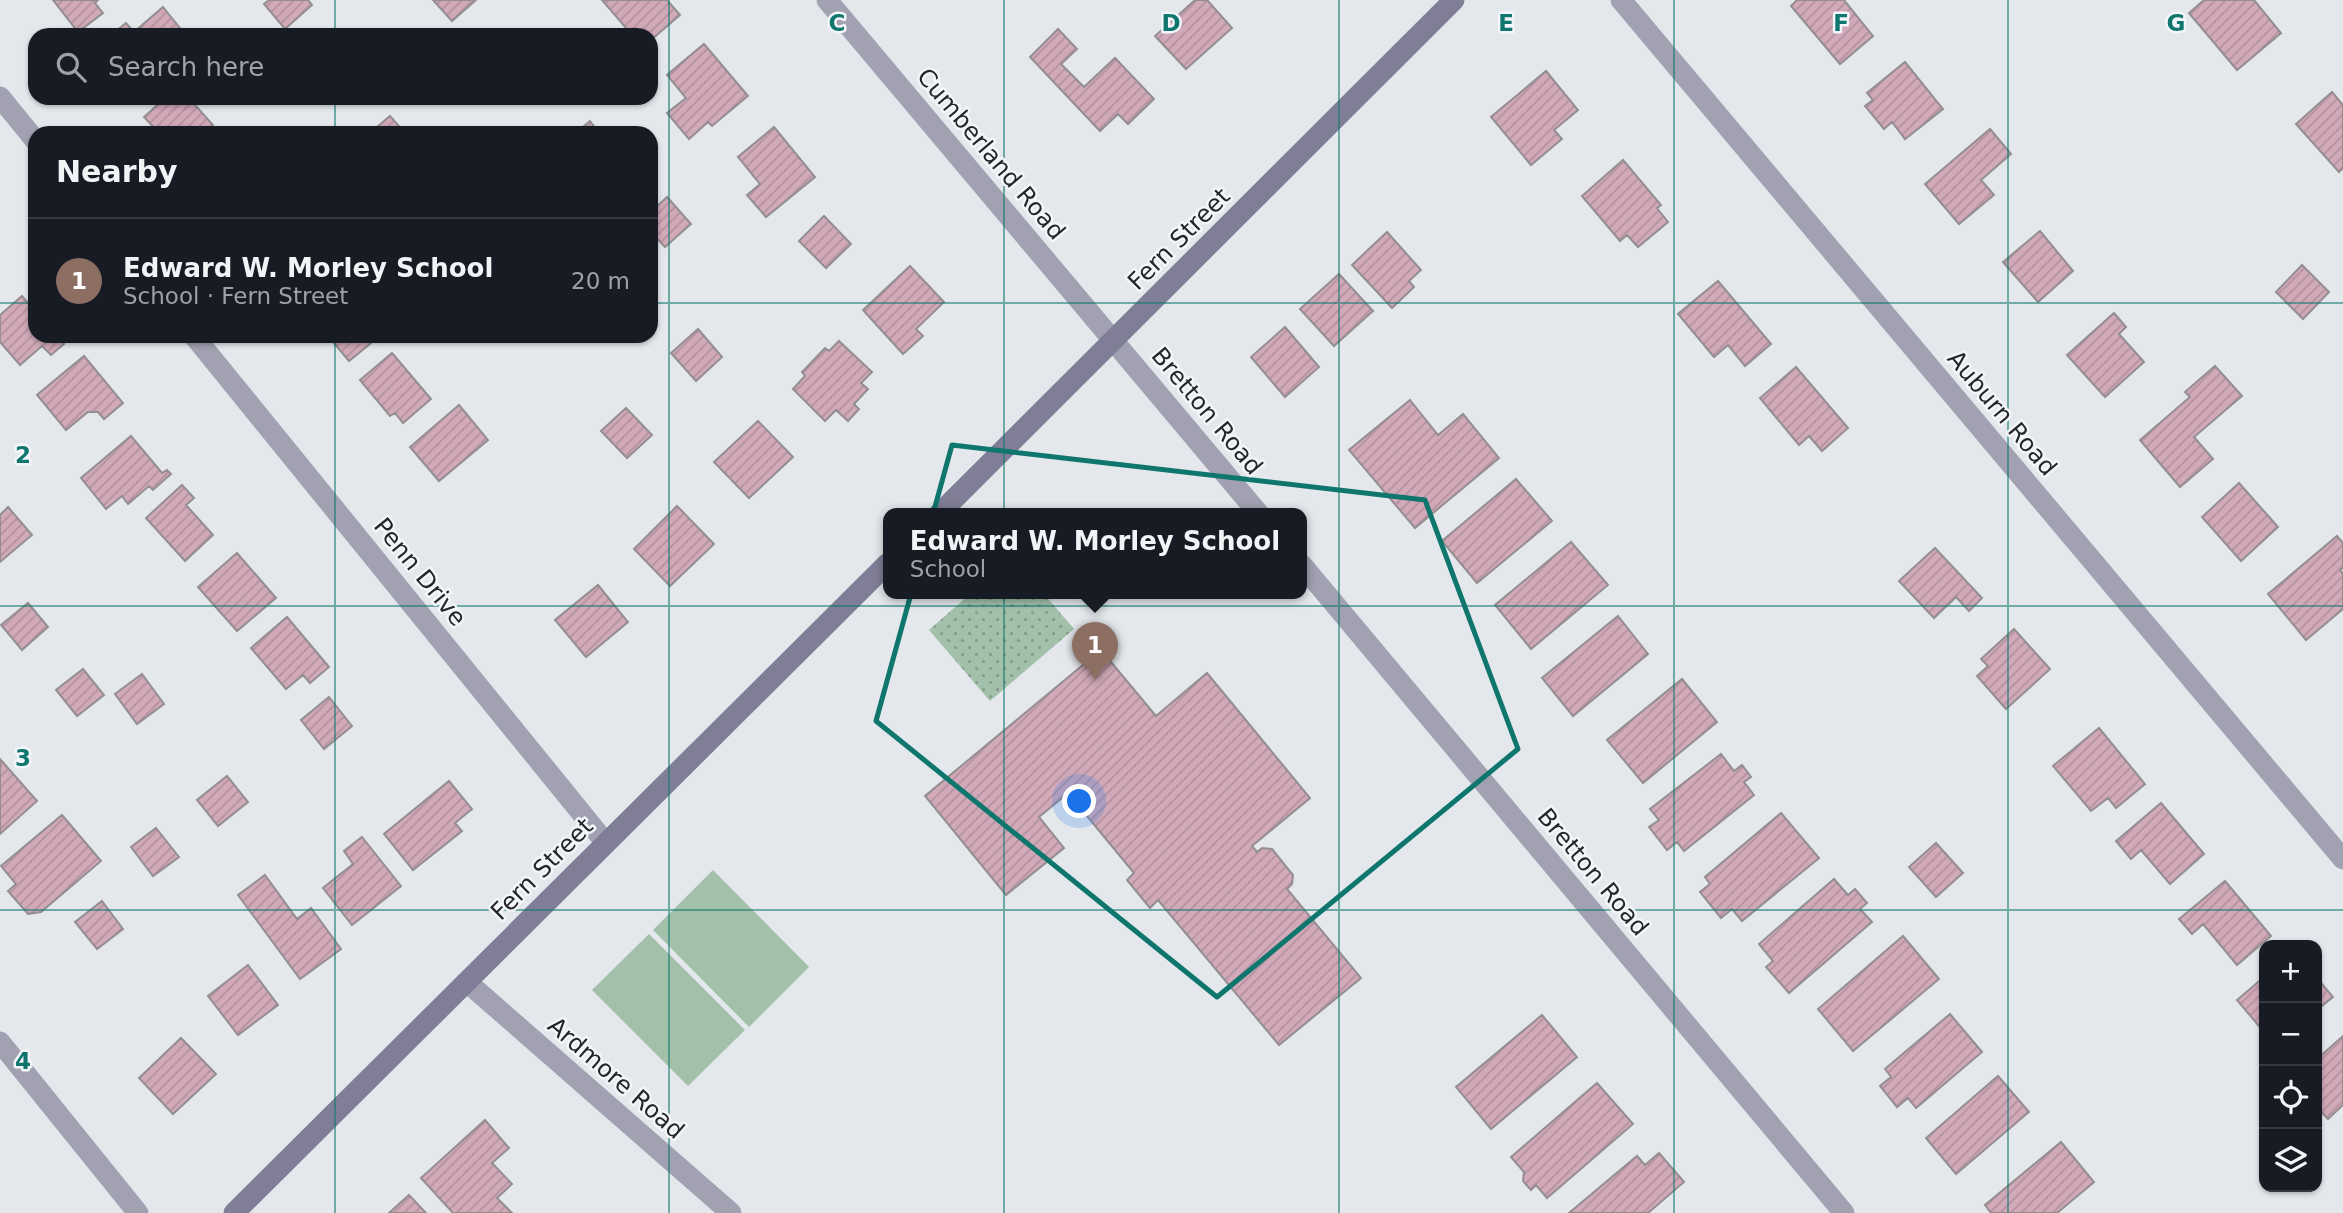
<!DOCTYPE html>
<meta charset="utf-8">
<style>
:root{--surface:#171b24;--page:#242831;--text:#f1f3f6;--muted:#9ea1a6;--line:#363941;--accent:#cd8fb1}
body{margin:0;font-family:"DejaVu Sans",sans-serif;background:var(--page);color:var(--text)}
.controls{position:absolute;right:21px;bottom:21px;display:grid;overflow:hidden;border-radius:14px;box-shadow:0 2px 5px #0004}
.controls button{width:63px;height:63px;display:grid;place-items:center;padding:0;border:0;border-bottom:2px solid var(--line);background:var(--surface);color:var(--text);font:35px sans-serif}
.you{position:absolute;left:1080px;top:802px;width:24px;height:24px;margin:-18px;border:5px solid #fff;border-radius:50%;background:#1a73e8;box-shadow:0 0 0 10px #1a73e833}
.badge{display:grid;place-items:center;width:46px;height:46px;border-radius:50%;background:var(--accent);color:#fff;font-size:23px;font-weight:700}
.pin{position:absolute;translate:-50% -58px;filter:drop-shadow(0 2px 4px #0008)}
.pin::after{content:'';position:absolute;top:37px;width:24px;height:21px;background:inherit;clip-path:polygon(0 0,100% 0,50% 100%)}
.popup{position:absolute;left:883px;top:508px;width:424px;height:91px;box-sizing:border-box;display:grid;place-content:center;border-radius:14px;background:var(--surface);filter:drop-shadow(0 2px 5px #0005);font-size:23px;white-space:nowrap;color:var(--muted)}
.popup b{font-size:26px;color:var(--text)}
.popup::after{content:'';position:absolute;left:50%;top:100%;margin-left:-14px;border:14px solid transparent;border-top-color:var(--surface)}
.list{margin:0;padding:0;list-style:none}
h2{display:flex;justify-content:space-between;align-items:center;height:91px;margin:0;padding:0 28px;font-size:30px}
h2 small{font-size:23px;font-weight:400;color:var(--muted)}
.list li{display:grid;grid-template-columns:46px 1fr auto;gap:21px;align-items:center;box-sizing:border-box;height:126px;padding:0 28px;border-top:2px solid var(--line)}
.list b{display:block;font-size:26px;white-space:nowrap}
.list p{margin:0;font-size:23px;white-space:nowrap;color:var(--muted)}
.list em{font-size:23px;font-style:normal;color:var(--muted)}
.icon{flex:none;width:38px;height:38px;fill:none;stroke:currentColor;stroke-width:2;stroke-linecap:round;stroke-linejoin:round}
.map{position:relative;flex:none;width:2343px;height:1213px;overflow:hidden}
.search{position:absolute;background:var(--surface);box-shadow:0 2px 5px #0004;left:28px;top:28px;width:630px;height:77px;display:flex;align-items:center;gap:18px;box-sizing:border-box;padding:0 24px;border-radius:21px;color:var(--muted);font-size:26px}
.panel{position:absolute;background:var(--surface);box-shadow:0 2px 5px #0004;left:28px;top:126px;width:630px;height:217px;border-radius:21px}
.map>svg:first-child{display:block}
.grass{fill:url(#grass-dots)}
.pitch{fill:#a3c0ab}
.building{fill:url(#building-hatch);stroke:#948e90;stroke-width:2}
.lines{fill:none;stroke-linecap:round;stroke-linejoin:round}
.street{stroke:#a1a1b1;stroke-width:21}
.secondary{stroke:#7f7e96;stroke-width:21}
.marked{fill:none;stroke:#0f766e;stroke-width:5;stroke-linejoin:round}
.grid{fill:none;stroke:#0f766e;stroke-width:2;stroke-opacity:0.55}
.labels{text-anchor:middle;stroke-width:5;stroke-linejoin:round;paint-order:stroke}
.street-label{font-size:24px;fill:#242526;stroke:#f2f5f9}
.grid-label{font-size:23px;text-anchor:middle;font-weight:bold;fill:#0f766e;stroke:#f2f5f9;stroke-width:5;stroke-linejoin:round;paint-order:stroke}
</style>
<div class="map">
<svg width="2343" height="1213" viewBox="0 0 2343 1213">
<defs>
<pattern id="grass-dots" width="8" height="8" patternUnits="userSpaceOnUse" patternTransform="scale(1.75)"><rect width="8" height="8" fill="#a3c0ab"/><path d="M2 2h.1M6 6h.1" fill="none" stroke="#859c8b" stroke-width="1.8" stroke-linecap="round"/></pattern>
<pattern id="building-hatch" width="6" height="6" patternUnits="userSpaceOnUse" patternTransform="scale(1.75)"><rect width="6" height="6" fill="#d1a9b8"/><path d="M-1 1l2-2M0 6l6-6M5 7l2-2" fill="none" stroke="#b3919e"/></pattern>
</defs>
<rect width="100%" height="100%" fill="#e4e8ec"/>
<path class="grass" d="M970 594H1044L1074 629 990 701 929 630Z"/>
<path class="pitch" d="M713 870 809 967 749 1027 653 930Z
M649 934 745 1030 688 1086 592 990Z"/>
<path class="building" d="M53 0H98L95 3 103 13 78 32Z
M269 0H308L312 5 285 29 264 4Z
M433 0H476L452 21Z
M602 0H667L680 15 651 40V35H632Z
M1195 0H1207L1232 28 1186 69 1155 36Z
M1797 0H1844L1873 36 1840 64 1791 6Z
M2204 0H2254L2281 33 2237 70 2189 13Z
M163 7 183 32 180 35H111L126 23 134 32Z
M1058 29 1077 49 1061 64 1084 87 1115 58 1154 99 1128 124 1118 114 1100 131 1030 57Z
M704 44 748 96 712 126 708 122 689 139 667 113 686 98 667 75Z
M1905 62 1943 109 1905 139 1892 122 1884 129 1865 106 1873 100 1867 93Z
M1546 71 1578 110 1554 130 1562 139 1531 165 1491 117Z
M2332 92 2343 105V168L2339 172 2296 124Z
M165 98H203L195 105 213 125 211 128 215 133H159L144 117Z
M390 116 405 133H370Z
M590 121 599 133H576Z
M774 127 815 177 766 217 747 195 760 184 738 157Z
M1990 129 2011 154 1981 180 1994 195 1959 224 1925 184Z
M1623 160 1661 205 1657 208 1668 222 1638 247 1627 235 1620 241 1582 196Z
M667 197 691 224 665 247 651 232V212Z
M824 216 851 244 826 268 799 241Z
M2040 231 2073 271 2038 302 2003 262Z
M1387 232 1421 270 1409 281 1414 287 1392 308 1352 265Z
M2302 265 2329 292 2303 319 2276 292Z
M910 266 944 302 916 329 923 336 903 354 863 310Z
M1339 274 1373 311 1334 346 1300 309Z
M1718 281 1771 344 1745 366 1728 345 1714 357 1678 314Z
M22 296 35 311V336H57L64 344 51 355 42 346 20 365 0 342V315Z
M2114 313 2126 327 2119 334 2144 362 2105 397 2067 355Z
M1285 327 1319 367 1285 397 1251 357Z
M698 329 722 357 696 381 671 353Z
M328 336H366L371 343 349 361Z
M839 341 872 372 861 383 868 389 854 404 859 409 848 421 836 410 825 421 793 389 805 376 802 372 825 348 829 351Z
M392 353 431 399 403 423 395 413 390 416 360 380Z
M84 356 123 403 104 419 98 412H88L66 430 37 395Z
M2215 366 2242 396 2194 437 2213 459 2180 487 2140 440 2190 397 2185 392Z
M1796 367 1848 428 1822 451 1809 436 1799 445 1760 398Z
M1410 400 1438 435 1463 414 1499 458 1415 528 1349 450Z
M459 405 488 440 439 481 410 447Z
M626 408 652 435 627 458 601 431Z
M758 421 793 457 749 498 714 462Z
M131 436 162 473 167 470 171 474 153 490 149 486 128 504 122 496 106 509 81 478Z
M1516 479 1552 521 1477 583 1442 541Z
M2239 483 2278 527 2241 561 2202 517Z
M182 485 194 498 186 505 213 535 185 561 146 518Z
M677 506 714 544 670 586 634 549Z
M8 507 32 535 0 562V515Z
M2337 536 2343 543V568L2340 570 2343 574V609L2306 640 2268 594Z
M1571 542 1608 585 1531 649 1495 605Z
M1935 548 1982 598 1969 611 1956 597 1934 618 1899 581Z
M237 553 276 598 237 631 198 587Z
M598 585 628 622 586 657 555 620Z
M28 603 48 627 22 650 1 625Z
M1618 616 1648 654 1573 716 1542 678Z
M287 617 329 667 310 683 303 675 286 689 251 648Z
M2014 629 2050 669 2006 709 1977 676 1988 666 1981 659Z
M1101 650 1156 716 1207 673 1310 798 1252 846 1257 852 1262 848 1272 849 1293 875 1292 884 1287 889 1361 978 1279 1045 1158 900 1150 908 1127 880 1134 873 1068 793 1039 817 1064 848 1006 895 925 796Z
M83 669 104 695 77 716 56 690Z
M142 674 164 704 137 724 115 694Z
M1682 679 1717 722 1643 783 1607 740Z
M329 697 352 726 324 749 301 720Z
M2099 728 2145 784 2116 808 2108 798 2091 811 2053 766Z
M1721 754 1734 771 1742 765 1751 777 1744 782 1754 795 1684 851 1677 842 1667 850 1649 827 1659 820 1650 809Z
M0 759 37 801 0 834Z
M227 776 248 802 218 826 197 800Z
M449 781 472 809 455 823 462 831 413 870 384 834Z
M2161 803 2204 854 2170 884 2141 850 2131 859 2116 841Z
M1781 813 1819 858 1742 921 1732 909 1721 918 1700 892 1710 884 1705 877Z
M62 815 101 861 41 912 28 914 8 891 16 884 1 866Z
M156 828 179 857 153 876 131 847Z
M362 837 401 886 352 925 323 888 353 864 344 851Z
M1936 843 1963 873 1936 897 1909 867Z
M265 875 297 919 311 908 341 949 300 979 238 895Z
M1834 879 1848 895 1855 889 1867 903 1860 909 1872 922 1789 993 1766 967 1773 961 1759 944Z
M2225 881 2271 936 2237 965 2203 924 2192 934 2179 919Z
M102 901 123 929 97 949 75 922Z
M1903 936 1939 979 1853 1051 1818 1009Z
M248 965 278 1005 238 1035 208 996Z
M2264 977V1032L2237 1000Z
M2317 978 2333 997 2317 1010Z
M1950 1014 1982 1052 1916 1108 1908 1098 1897 1107 1880 1086 1891 1077 1885 1069Z
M1542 1015 1577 1057 1491 1129 1456 1087Z
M2343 1036V1105L2328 1119 2317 1107V1059Z
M181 1038 216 1074 173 1114 139 1078Z
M1998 1076 2029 1112 1956 1174 1926 1138Z
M1597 1083 1633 1124 1547 1198 1536 1185 1531 1190 1523 1181 1524 1172 1511 1157Z
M485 1120 509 1148 492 1163 512 1184 497 1198 512 1213H453L421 1178Z
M2061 1142 2094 1182 2057 1213H1991L1985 1205Z
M1659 1153 1684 1182 1648 1213H1569L1637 1156 1645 1165Z
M409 1195 426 1213H389Z"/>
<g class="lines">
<path class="street" d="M827 0 1259 514
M1621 0 2343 859
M0 97 35 140
M194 336 605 842
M1302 565 1844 1213
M467 982 731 1213
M0 1042 138 1213"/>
<path class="secondary" d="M939 514 1454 0
M234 1213 888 563"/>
</g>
<path class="marked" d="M952 445 1425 500 1518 749 1217 997 876 721Z"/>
<path class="grid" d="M335 0V35M669 0V1213M1004 0V1213M1339 0V1213M1674 0V1213M2008 0V1213M335 98V133M0 303H35M651 303H2343M335 336V1213M0 606H2343M0 910H2343"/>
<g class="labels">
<g class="street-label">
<text transform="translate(991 154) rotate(50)" y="8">Cumberland Road</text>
<text transform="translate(1179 239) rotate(-45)" y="8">Fern Street</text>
<text transform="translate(1207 411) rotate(50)" y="8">Bretton Road</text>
<text transform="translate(2002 413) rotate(50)" y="8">Auburn Road</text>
<text transform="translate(420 572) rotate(51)" y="8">Penn Drive</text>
<text transform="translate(542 869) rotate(-45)" y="8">Fern Street</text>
<text transform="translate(1593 872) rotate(50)" y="8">Bretton Road</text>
<text transform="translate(616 1078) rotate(41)" y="8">Ardmore Road</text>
</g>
</g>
<g class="grid-label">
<text x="837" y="31">C</text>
<text x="1171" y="31">D</text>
<text x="1506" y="31">E</text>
<text x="1841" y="31">F</text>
<text x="2176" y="31">G</text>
<text x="23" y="463">2</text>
<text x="23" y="766">3</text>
<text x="23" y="1069">4</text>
</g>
</svg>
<div class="controls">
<button>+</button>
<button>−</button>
<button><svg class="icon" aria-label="locate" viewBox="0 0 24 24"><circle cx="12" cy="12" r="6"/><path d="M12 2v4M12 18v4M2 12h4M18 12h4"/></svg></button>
<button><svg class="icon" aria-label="layers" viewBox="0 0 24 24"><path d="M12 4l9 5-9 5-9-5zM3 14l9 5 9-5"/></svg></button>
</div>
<div class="you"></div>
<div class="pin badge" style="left:1095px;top:680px;background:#8d6e63">1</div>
<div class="popup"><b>Edward W. Morley School</b>School</div>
<div class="search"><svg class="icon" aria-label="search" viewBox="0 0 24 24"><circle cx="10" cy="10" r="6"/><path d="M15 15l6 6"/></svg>Search here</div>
<section class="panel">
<h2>Nearby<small></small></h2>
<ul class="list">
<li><span class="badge" style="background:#8d6e63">1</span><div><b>Edward W. Morley School</b><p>School · Fern Street</p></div><em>20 m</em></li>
</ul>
</section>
</div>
